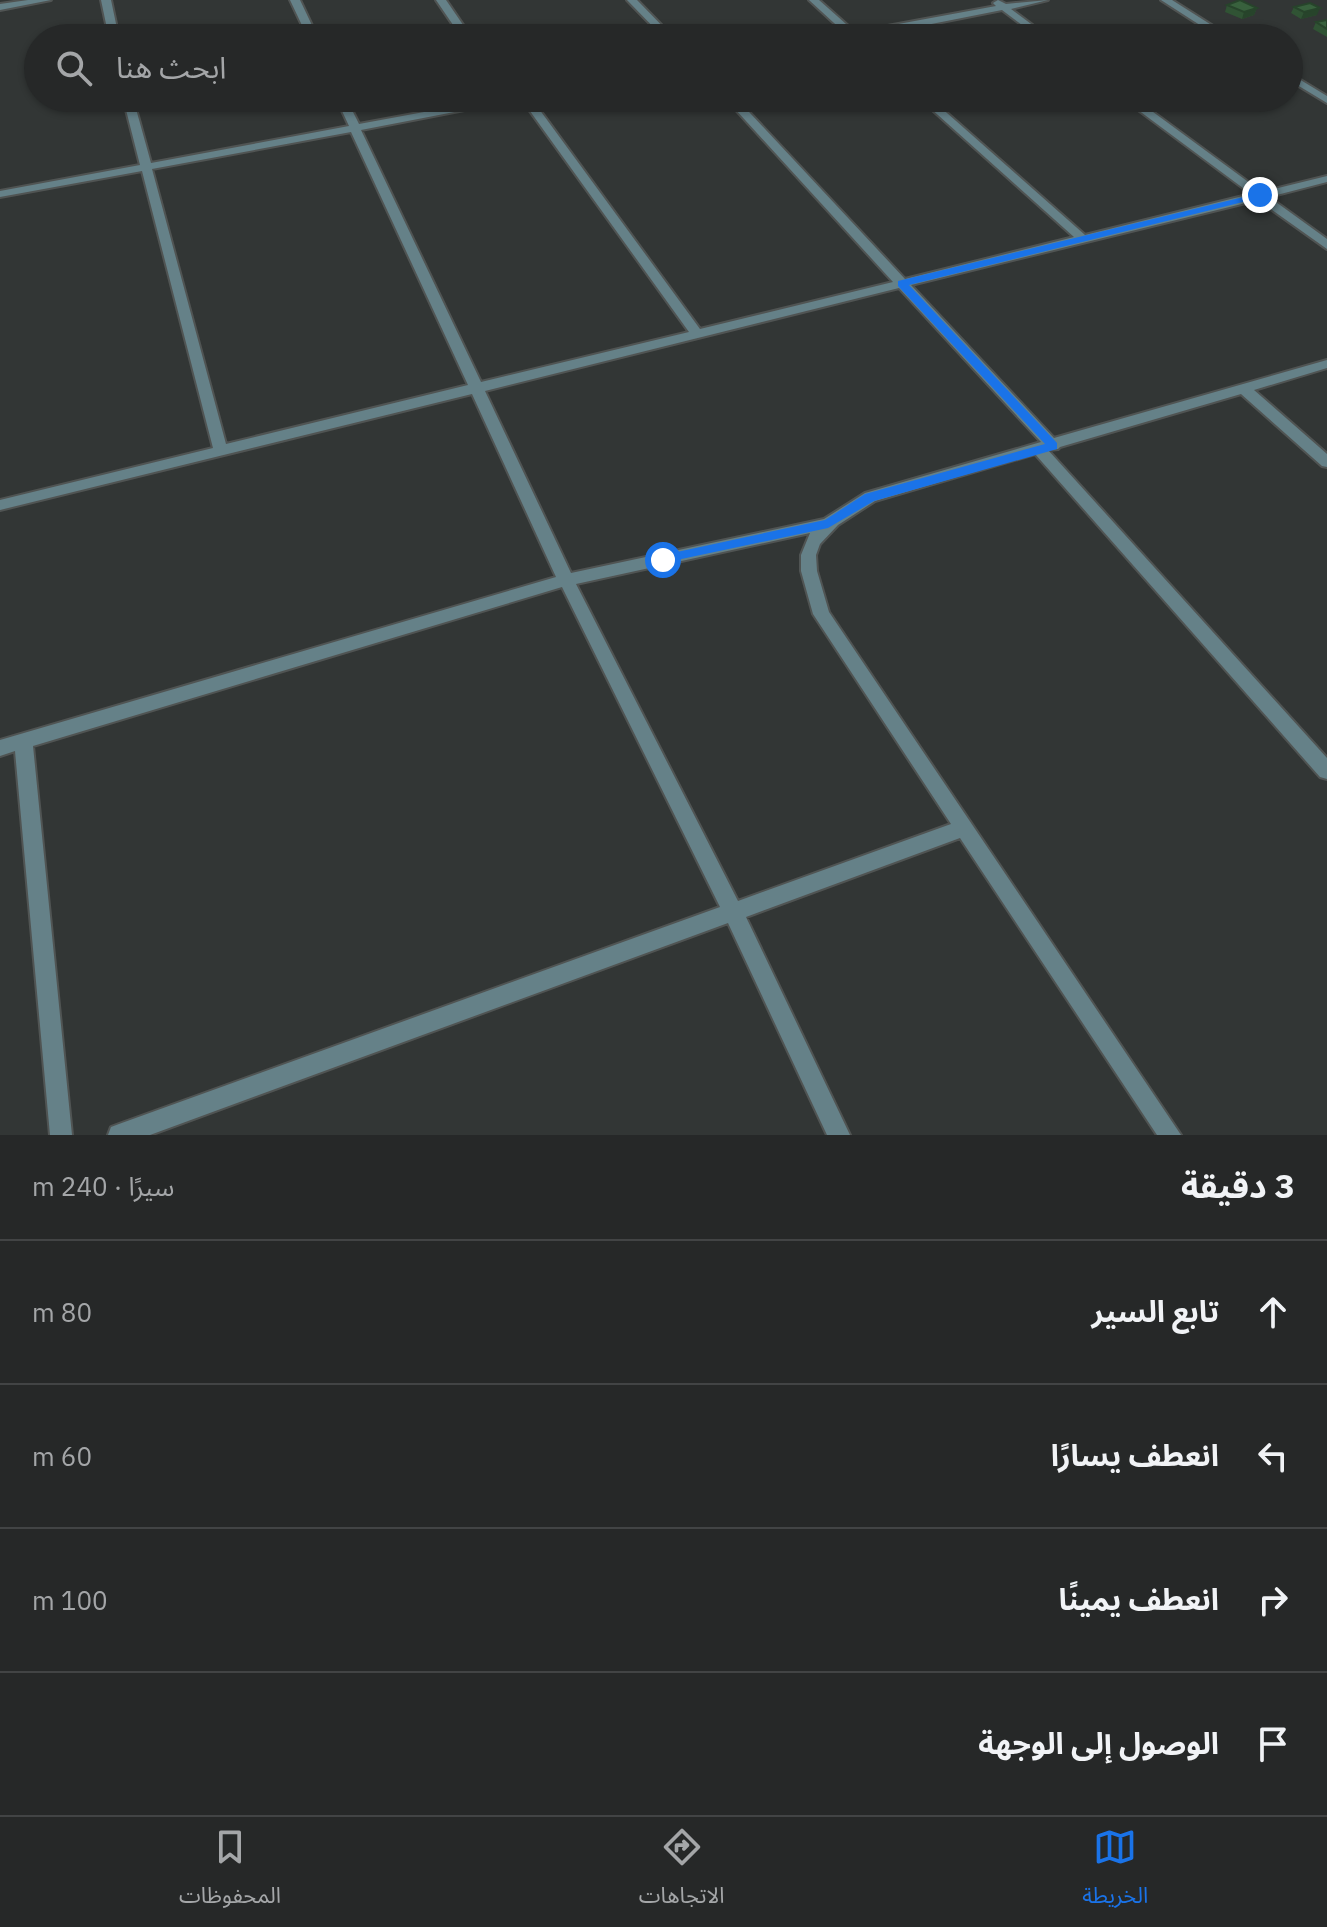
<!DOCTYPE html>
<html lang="ar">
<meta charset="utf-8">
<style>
:root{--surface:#262828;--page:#2e3030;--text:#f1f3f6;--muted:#a4a6a8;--line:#424445;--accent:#1a73e8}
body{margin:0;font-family:"IBM Plex Sans","Noto Sans Arabic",sans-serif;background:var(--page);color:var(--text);direction:rtl}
.stop{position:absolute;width:24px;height:24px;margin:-18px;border:6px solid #1a73e8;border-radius:50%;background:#fff}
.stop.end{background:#1a73e8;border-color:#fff;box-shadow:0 2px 8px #0008}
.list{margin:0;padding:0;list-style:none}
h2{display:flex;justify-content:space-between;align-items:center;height:104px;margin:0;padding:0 32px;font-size:34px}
h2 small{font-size:26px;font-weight:400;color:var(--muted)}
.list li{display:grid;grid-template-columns:52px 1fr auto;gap:24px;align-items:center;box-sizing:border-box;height:144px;padding:0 32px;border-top:2px solid var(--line)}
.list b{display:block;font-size:30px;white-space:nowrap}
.list em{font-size:26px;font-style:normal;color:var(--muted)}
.icon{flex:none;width:44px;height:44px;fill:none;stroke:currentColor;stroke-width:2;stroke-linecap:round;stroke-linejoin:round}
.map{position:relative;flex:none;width:1327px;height:1135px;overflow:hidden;direction:ltr}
.search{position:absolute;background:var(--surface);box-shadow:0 2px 6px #0004;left:24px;right:24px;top:24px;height:88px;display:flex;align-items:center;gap:20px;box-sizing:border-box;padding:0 28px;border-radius:44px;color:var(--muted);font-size:30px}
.sheet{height:680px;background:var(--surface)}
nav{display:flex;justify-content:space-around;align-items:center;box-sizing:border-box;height:112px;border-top:2px solid var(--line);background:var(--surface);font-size:22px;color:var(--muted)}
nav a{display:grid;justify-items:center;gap:4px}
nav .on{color:var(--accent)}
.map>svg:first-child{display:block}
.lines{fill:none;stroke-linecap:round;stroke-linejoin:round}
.street-casing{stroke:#505453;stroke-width:4}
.street{fill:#658188;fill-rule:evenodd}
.wall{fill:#305334}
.shaded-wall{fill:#27442b}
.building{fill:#38613d;stroke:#27442b;stroke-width:2}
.route{fill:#1a73e8}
</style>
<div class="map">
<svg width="1327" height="1135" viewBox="0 0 1327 1135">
<rect width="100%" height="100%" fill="#323635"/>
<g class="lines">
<g class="street-casing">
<path id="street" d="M28 0H51L0 10V4Z
M101 0H111L119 38H109Z
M290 0H300L318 38H308Z
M436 0H446L472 38H462Z
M627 0H637L674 38H664Z
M809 0H819L855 32 996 6 993 3 998 0 1006 4 1048 0 1011 9 1050 38H1039L1002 10 861 38H834L846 34Z
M1161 0H1172L1232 38H1220Z
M1289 73 1327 96V103L1289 80Z
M123 98H133L151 163 349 126 336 98H346L359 124 500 98H531L700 329 893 282 725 98H736L905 279 1074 237 919 98H930L1085 235 1251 194 1122 98H1134L1262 192 1327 176V182L1269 197 1327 239V249L1258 200 911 285 1054 438 1327 360V368L1254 390 1327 454V467L1322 466 1241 394 1060 447 1058 449 1048 450 1327 758V779L1320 777 1035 454 875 501 838 525 820 544 816 555 817 571 829 612 1181 1135H1157L960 838 746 917 850 1135H827L728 923 150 1135H108L111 1127 119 1124 720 907 562 587 33 746 72 1135H50L15 751 0 756V740L556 577 472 394 0 510V500L213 448 142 171 0 197V191L140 165ZM522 99V100L689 332 481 382 361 130ZM351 132 468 385 226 444 152 169ZM899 288 1041 442 865 493 824 519 571 573 485 391ZM810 533 801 555V571L813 614 951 824 738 901 576 584Z"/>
</g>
<use href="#street" class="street"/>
</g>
<path class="wall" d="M1227 5 1257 8 1254 15 1242 19 1225 12Z
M1294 7 1317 15 1301 19 1291 13Z
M1327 20V37L1313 29 1316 22Z"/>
<path class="shaded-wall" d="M1257 8 1254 15 1242 19 1244 12Z
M1320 8 1317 15 1301 19 1304 12Z"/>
<path class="building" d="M1240 0 1257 8 1244 12 1227 5Z
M1310 3 1320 8 1304 12 1294 7Z
M1327 20V29L1316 22Z"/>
<path class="route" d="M1260 193 1263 197 909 285 1057 443V449L874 501 828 528 658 564V557L663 555 825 520 865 494 1045 444 898 286V281Z"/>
</svg>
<div class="stop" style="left:663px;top:560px"></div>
<div class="stop end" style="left:1260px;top:195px"></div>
<div class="search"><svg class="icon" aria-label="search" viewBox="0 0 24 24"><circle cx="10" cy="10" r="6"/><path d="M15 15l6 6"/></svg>ابحث هنا</div>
</div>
<section class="sheet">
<h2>3 دقيقة<small>سيرًا · 240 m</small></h2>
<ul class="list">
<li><svg class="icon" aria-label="ahead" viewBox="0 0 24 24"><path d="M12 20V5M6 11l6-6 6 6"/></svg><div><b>تابع السير</b></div><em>80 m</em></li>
<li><svg class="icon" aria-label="left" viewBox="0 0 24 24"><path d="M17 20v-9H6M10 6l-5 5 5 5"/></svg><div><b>انعطف يسارًا</b></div><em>60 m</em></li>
<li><svg class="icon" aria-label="right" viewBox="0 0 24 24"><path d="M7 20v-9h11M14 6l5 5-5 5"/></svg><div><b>انعطف يمينًا</b></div><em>100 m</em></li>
<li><svg class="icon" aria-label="arrive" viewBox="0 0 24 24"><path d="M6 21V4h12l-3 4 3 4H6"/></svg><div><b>الوصول إلى الوجهة</b></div></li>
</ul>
</section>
<nav>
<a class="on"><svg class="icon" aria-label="map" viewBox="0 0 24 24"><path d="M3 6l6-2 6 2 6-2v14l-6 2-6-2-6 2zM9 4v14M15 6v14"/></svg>الخريطة</a>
<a><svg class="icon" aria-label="directions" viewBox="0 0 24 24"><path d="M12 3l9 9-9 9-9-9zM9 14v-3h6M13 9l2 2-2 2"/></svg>الاتجاهات</a>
<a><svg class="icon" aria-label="saved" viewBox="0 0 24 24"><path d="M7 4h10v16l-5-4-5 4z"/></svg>المحفوظات</a>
</nav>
